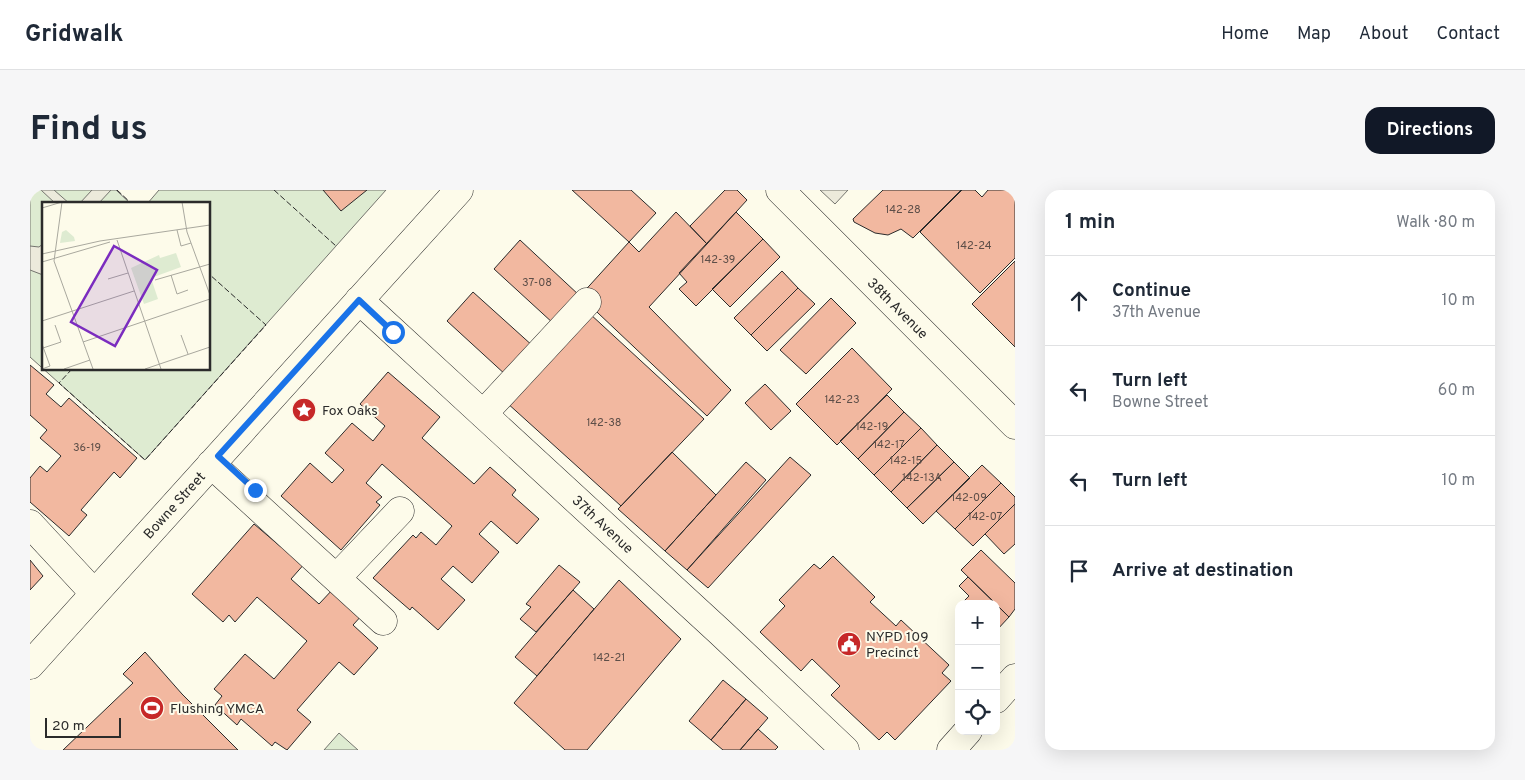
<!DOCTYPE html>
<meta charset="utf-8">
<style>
:root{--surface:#fff;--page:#f6f6f7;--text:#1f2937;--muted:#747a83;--line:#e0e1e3;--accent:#111827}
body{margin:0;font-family:Overpass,sans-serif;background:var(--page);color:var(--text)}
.controls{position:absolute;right:15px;bottom:15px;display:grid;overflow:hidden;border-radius:10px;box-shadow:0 5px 20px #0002}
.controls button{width:45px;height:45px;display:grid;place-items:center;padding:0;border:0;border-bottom:1px solid var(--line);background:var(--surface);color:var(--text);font:25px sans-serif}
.scale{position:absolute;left:15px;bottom:12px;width:76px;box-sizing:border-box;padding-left:5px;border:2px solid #2b2b2b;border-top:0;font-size:14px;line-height:18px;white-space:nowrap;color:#2b2b2b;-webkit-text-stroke:4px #fdfbea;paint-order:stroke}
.stop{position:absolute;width:15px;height:15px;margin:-11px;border:4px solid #1a73e8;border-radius:50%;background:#fff}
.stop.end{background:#1a73e8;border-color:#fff;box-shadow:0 1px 5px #0008}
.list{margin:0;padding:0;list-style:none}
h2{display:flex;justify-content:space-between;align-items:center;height:65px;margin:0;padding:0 20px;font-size:21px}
h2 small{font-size:16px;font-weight:400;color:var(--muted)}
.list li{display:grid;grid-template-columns:32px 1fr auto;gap:15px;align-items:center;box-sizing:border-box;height:90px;padding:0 20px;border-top:1px solid var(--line)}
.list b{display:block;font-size:19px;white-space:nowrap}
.list p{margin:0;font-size:16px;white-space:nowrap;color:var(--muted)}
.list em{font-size:16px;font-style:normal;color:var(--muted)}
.icon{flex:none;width:28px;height:28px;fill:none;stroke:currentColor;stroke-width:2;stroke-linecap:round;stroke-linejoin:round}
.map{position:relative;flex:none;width:985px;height:560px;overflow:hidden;border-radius:15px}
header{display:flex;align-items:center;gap:30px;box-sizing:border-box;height:70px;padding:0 25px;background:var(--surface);border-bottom:1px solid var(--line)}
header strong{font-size:24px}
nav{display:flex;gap:28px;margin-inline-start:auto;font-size:18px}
.intro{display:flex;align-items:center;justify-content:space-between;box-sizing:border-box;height:120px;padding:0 30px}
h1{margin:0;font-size:35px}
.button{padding:12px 22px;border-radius:15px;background:var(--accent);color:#fff;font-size:18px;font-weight:700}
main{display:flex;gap:30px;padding:0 30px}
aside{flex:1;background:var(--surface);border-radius:15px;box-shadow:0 5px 20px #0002}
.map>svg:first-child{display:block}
.green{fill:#deebd1;stroke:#74746e}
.parking{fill:#eceadb;stroke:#74746e}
.building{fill:#f2b8a0;stroke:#2b2b2b}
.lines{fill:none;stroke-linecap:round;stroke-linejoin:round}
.minor-casing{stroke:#2b2b2b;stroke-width:29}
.minor{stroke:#fdfbea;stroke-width:28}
.fence{stroke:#2b2b2b;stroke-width:1;stroke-dasharray:6 2.5;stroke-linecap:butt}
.route{stroke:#1a73e8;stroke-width:6}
.labels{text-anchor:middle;stroke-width:4;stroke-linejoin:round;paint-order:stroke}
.number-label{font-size:11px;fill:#5d4e48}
.street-label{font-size:14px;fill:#2b2b2b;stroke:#fdfbea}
.poi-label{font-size:14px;fill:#2b2b2b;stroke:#fdfbea;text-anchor:start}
.inset-road{fill:none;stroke:#a9a89e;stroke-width:1}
.view{fill:#7b2cbf;fill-opacity:0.15;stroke:#7b2cbf;stroke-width:2.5}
.inset-edge{fill:none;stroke:#2b2b2b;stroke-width:2.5}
</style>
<header>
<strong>Gridwalk</strong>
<nav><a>Home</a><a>Map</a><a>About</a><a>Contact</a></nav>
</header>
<div class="intro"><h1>Find us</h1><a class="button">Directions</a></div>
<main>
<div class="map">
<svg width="985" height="560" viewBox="0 0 985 560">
<rect width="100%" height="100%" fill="#fdfbea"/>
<path class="green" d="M0 0H86L101 14H14V179H179V14H117L129 0H356L115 270 0 167Z
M309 543 328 560H294Z"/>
<path class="parking" d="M11 0H24L40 14H26Z
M62 0H81L68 14H49Z
M790 0H818L805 14Z
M14 53V85H13L0 80V56L9 57Z"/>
<path class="building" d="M293 0H337L311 21Z
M542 0H601L626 23 599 52Z
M695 0H707L717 10 677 54 660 36Z
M853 0H931L883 48 871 39 858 45 845 43 824 32 823 29Z
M932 0H945L952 7 958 0H985V68L950 103 890 42Z
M646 22 677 54 619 117 701 200 677 226 550 106 599 52 609 62Z
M706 22 733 49 666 116 649 99 657 92 649 83Z
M733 49 750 67 700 117 682 99Z
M490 50 550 106 524 134 464 79Z
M985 71V157L942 114Z
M752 81 768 98 721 145 704 128Z
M768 98 785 114 737 161 721 145Z
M443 102 504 157 477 186 417 131Z
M801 108 826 133 776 184 750 160Z
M559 123 674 229 591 316 476 212Z
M822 158 862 199 807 255 766 214Z
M0 175 24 195 16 204 31 217 39 208 107 268 90 288 84 282 51 320 57 325 39 346 0 312V288L10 276 17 282 31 266 10 248 17 240 0 225Z
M358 182 410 227 392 248 444 294 460 277 486 300 482 305 509 329 487 354 461 331 449 344 469 362 442 393 423 376 411 389 435 410 408 440 382 417 380 420 343 388 383 345 386 348 391 342 406 355 422 336 352 274 336 293 352 307 346 312 350 315 311 360 251 306 280 273 302 293 314 280 295 263 322 233 343 251 355 236 330 214Z
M735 194 761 221 741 240 715 213Z
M857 205 874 222 828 269 810 251Z
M874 222 891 238 844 285 828 269Z
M891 238 907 255 861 302 844 285Z
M907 255 924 272 877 318 861 302Z
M642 262 686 305 635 361 588 319Z
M760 267 781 285 678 398 657 380Z
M716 272 736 290 657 380 635 361Z
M924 272 940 288 893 334 877 318Z
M952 275 971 293 925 339 906 321Z
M971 293 985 307V314L943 356 925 339Z
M985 314V354L974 364 955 344Z
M224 334 251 357 255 353 276 372 261 389 289 414 304 398 333 424 323 435 348 458 324 485 309 472 267 520 281 532 257 560 245 552 242 556 211 529 207 535 185 515 192 506 184 499 215 464 244 489 277 451 227 407 205 432 199 425 193 432 162 404Z
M951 360 985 393V419L979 427 931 380Z
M803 366 845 407 840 412 866 436 871 430 919 475 912 483 921 491 865 550 857 542 849 550 801 505 810 496 782 469 771 481 730 442 755 416 749 410 784 374 790 379Z
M0 370 13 386 0 400Z
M529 375 550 392 506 442 490 429 501 417 496 414Z
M938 387 966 414H931L939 406 929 396Z
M589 390 651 449 557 560H535L484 513Z
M543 400 564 419 507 486 485 467Z
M966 414 979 427 966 441Z
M115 462 152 504 208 560H33L103 493 93 484Z
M693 490 716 509 681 550 659 531Z
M716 509 738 528 710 560H693L681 550Z
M728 539 748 557 745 560H710Z"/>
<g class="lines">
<g class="minor-casing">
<path id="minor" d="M750 0 985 235
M329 110 690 442 815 560
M453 224 557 112
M181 274 353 431
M0 334 64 403
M314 380 370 321
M0 475 429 0
M966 509 985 488
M921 560 938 541"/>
</g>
<use href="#minor" class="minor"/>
<path class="fence" d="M87 0 102 14
M244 0 306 56
M42 179 29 193 115 270 236 135 179 84"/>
</g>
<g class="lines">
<path class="route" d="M225 300 188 266 329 110 363 142"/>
</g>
<defs>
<g id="sight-disc" transform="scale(1.25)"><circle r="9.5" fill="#c62828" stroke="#fdfbea"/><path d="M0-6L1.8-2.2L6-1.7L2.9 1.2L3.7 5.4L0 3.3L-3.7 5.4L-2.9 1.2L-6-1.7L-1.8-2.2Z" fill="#fff"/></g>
<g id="civic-disc" transform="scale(1.25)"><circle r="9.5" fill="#c62828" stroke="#fdfbea"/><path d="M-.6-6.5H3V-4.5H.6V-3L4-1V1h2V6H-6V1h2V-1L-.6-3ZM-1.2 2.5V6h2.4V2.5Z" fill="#fff"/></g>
<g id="stadium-disc" transform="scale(1.25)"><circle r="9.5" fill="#c62828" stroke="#fdfbea"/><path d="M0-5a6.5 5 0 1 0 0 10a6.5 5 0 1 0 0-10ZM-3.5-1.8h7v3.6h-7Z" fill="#fff"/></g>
</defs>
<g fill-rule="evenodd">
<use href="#sight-disc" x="274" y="220"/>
<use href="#civic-disc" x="819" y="454"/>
<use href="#stadium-disc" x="122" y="518"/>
</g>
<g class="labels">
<g class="number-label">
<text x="873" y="23">142-28</text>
<text x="944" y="59">142-24</text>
<text x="688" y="73">142-39</text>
<text x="507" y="96">37-08</text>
<text x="812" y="213">142-23</text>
<text x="574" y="236">142-38</text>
<text x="842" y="240">142-19</text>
<text x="859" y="258">142-17</text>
<text x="57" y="261">36-19</text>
<text x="876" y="274">142-15</text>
<text x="892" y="291">142-13A</text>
<text x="939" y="311">142-09</text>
<text x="955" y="330">142-07</text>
<text x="579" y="471">142-21</text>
</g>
<g class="street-label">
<text transform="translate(868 118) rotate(45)" y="5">38th Avenue</text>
<text transform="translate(144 315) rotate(-48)" y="5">Bowne Street</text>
<text transform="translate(573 334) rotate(43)" y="5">37th Avenue</text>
</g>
<g class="poi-label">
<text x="292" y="225">Fox Oaks</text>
<text x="836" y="451">NYPD 109<tspan x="836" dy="16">Precinct</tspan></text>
<text x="140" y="523">Flushing YMCA</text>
</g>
</g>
<g transform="translate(12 12)">
<rect width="168" height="168" fill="#fdfbea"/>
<path d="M24 28 32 35 33 39 18 41 20 30ZM134 51 139 65 109 76 116 97 102 102 89 66 117 53 118 56Z" fill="#deebd1"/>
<path class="inset-road" d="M20 0 12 59 51 167M140 0 145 30 168 93M0 6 20 0M135 28 139 44 149 41M75 38 119 167M0 52 58 39 168 23M0 60 68 40M129 73 135 92 146 88M66 77 86 71M113 78 168 62M0 119 92 89M139 133 146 152M41 140 168 97M0 142 8 164 0 167M1 146 19 140 13 123M22 167 48 158M103 167 168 145"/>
<path class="view" d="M72 44 115 68 73 144 29 120Z"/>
<rect width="168" height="168" class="inset-edge"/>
</g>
</svg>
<div class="controls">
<button>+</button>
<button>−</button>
<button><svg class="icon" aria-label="locate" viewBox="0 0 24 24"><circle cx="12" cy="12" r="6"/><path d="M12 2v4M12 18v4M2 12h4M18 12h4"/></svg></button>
</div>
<div class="scale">20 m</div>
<div class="stop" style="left:363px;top:142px"></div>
<div class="stop end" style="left:225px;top:300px"></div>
</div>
<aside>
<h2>1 min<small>Walk · 80 m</small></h2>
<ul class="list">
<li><svg class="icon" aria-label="ahead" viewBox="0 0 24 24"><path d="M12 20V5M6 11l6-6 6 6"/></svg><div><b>Continue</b><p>37th Avenue</p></div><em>10 m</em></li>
<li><svg class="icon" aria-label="left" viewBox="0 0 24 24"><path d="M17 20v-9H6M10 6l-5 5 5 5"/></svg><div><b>Turn left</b><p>Bowne Street</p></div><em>60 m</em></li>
<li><svg class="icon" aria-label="left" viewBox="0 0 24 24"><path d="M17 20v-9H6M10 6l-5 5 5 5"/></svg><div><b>Turn left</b></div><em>10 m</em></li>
<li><svg class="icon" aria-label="arrive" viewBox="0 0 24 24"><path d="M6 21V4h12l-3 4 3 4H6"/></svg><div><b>Arrive at destination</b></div></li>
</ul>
</aside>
</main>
